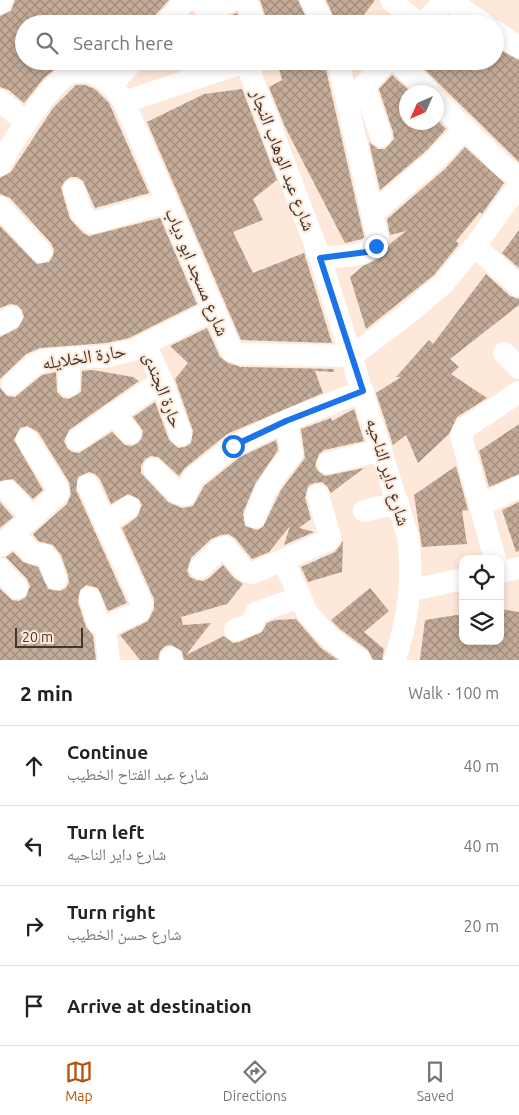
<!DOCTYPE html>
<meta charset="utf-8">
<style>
:root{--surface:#fff;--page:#f6f6f6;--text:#222;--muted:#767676;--line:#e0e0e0;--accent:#b45309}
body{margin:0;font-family:Ubuntu,"Noto Naskh Arabic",sans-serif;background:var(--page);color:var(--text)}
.controls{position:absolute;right:15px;bottom:15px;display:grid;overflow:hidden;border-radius:10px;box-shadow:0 2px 8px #0003}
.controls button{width:45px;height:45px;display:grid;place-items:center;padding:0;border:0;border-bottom:1px solid var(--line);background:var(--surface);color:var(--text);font:25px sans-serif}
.compass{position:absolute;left:399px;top:85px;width:45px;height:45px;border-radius:50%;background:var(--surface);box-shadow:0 2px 8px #0003;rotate:225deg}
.scale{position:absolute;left:15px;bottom:12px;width:68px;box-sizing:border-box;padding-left:5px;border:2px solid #40362f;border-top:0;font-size:14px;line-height:18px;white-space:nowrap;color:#40362f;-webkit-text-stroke:4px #fde8d9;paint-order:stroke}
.stop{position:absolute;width:15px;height:15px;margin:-11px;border:4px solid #1a73e8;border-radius:50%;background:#fff}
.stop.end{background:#1a73e8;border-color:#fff;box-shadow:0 1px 5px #0008}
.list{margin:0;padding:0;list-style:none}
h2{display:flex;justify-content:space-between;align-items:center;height:65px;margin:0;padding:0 20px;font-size:21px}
h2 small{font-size:16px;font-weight:400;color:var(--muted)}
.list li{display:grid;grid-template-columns:32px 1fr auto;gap:15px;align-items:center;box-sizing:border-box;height:80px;padding:0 20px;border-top:1px solid var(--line)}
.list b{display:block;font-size:19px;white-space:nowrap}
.list p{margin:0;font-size:16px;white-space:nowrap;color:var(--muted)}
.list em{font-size:16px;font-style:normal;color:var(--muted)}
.icon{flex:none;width:28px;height:28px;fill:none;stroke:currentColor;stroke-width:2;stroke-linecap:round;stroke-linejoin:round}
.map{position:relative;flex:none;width:519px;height:660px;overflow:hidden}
.search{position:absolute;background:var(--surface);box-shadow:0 2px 8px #0003;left:15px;right:15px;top:15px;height:55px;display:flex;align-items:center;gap:12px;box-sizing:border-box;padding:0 18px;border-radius:28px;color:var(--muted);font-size:19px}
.sheet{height:385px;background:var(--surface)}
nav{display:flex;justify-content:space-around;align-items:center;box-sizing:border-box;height:70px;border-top:1px solid var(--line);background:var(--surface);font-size:14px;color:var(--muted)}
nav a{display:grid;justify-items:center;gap:2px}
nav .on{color:var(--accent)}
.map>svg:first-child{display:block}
.building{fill:url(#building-cross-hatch)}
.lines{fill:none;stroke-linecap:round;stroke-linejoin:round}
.minor{stroke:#fff;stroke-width:22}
.route{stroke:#1a73e8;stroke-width:6}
.labels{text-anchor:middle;stroke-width:4;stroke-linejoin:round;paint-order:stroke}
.street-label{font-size:18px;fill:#40362f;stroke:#fde8d9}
</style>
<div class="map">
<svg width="519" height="660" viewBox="0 0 519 660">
<defs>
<pattern id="building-cross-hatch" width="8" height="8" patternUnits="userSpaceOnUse" patternTransform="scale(1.25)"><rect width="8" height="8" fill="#c3ab98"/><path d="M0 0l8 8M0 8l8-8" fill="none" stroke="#a08c7c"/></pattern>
</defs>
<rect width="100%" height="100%" fill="#fde8d9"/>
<path class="building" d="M15 0H169L155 15 152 24H24V61H65L44 78 24 103 9 90 0 87V16L11 11Z
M260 0H298L309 24H268Z
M326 0H375L357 24H337Z
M237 13 241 24H208L209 22 217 21Z
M498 49 519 60V162L416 61H495V52Z
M277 61H324L364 237 362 239 345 243 285 127 269 87 282 80Z
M392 75 411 92H406V122H436V119L446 129 427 150 380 190 369 142 378 149H385L394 139 393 132 379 89Z
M76 85H85L95 89 109 103 149 193 95 208 83 181 77 177H70L64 182 61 188 70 219 83 233 89 236 160 218 197 304 129 338 106 343 40 348 26 354 0 379V337L18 328 24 317 22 310 17 305 10 304 0 308V226L37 264 49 262 53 256 54 250 51 243 10 198 0 194V178L11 172 53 108Z
M242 89 277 180 253 199 263 220 233 232 253 273 304 253 332 343 241 340 147 122 204 94Z
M465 147 504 183 482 214 480 212 456 241 459 244 434 275 366 329 350 277 363 266 382 257 390 244 406 231 390 235 387 219 445 169Z
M519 230V268L502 253Z
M486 274 510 296 519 299V305L450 359 459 367 451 374 487 398 457 417 449 434 418 463 406 435 393 445 376 393 401 377H396L429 340 433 344Z
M207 328 220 357 228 363 241 367 334 369V372L315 371 323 393 227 434 185 468 179 476 158 457 151 456 145 459 141 466V473L168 502 182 508 193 506 204 486 240 457 276 440 278 450 255 484 243 513 245 526 257 530 263 527 281 490 305 458 301 429 331 418 332 421 354 409 364 441 324 450 319 454 315 466 319 472 325 476 364 468 331 493 327 486 322 482 314 483 308 486 305 498 311 519 299 528 314 532 284 545 290 526 269 552 252 559 235 538 228 534 221 535 211 539 191 558 187 571 190 577 196 580 203 581 209 578 223 565 234 578 243 584 227 604 181 617 183 625 211 623 186 655 224 636 233 643 239 642 262 632 267 623 275 620 296 619 321 648 338 660H184L182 651 171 645 165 646 160 651 158 660H140L120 635 148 621 154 609V599L122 528 137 517 142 505 139 499 128 494 111 504 100 479 95 474 89 472 78 477 76 490 127 603 108 611 98 588 86 585 80 590 78 602 86 627 93 635 96 660H0V589L12 600 19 601 26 597 30 586 27 579 6 557 13 552 23 562 38 567 48 589 60 591 66 588 69 582 68 575 61 555 53 545 38 541 33 534 67 504 71 494 69 482 38 432 27 426 20 428 14 440 43 490 33 499 13 479 0 481V388L7 396 15 397 42 375 56 372 57 392 63 398 69 399 81 392 82 371 93 370 133 377 139 381 69 430 64 441 67 448 72 452 79 453 112 432 125 445 132 446 138 443 142 438 143 431 133 417 155 402 169 440 178 448 185 447 191 443 193 431 175 379 188 363 170 346Z
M519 424V474L489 487 479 451Z
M456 466 468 510 462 511 467 544 422 547 414 495Z
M0 502 13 517 0 528Z
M519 502V551L516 552 502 510Z
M343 541 342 572 308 582 301 567 335 552Z
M370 588 389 611 364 632 384 649 382 660H373L368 650 340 629 331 620Z
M500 609 519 612V660H420L425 620 463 614V641H500Z"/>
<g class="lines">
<path class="minor" d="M198 0 205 7 212 9 234 0
M246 0 255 24
M311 0 324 24
M391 0 418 24
M449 0 484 24
M0 3 2 0
M165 24 186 0
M423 24 445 0
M495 31 519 47
M397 61 429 92
M246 62 320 258 408 537C414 580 408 618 395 660
M112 85 133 61
M364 85 381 136
M0 100 26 123
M436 100 503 166 519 178
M124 102 248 61
M349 102 387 61
M0 165C10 146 52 79 71 73 93 66 114 84 124 102L230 347 232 351 241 354 352 356 405 316 443 284 475 246 519 185
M74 190 82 214 92 223 167 202
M0 207 41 252
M372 214 436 159 465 128
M475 246 519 286
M320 258C338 256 370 259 378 240L338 61
M0 324 11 317
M145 344 162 381 181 435
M504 353 519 368
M12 384 35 364 45 360 108 356 133 350 214 310
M69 386V358
M113 413 130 433
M77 440 162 381
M328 463 381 450
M154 469 177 493 185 495 193 478 233 446 286 421 363 391
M88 485 142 604 139 612 105 627 109 660
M8 491 32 518
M481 505 519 487
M364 511 398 503
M255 517C264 489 274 476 292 454L286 421
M106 523 129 507
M14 534 32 553 44 555 49 560 56 579
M0 546 58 494V489L27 439
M495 559 461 436 465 428 519 392
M283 560 308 614 331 639 360 660
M200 568 220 549 225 547 244 570 253 573 329 540 330 537 318 495
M0 569 17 588
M500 572 519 568
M412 590 463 579
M90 598 98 623 107 625
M235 630 253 623 256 613 300 597
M171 658V660"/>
</g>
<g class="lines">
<path class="route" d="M233 446 286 421 363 391 320 258 367 252 376 246"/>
</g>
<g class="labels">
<g class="street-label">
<text transform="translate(283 160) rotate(69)" y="6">شارع عبد الوهاب النجار</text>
<text transform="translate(197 272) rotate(67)" y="6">شارع مسجد ابو دياب</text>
<text transform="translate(84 357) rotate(-9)" y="6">حارة الخلايله</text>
<text transform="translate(163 390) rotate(69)" y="6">حارة الجندى</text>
<text transform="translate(388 472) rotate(73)" y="6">شارع داير الناحيه</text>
</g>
</g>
</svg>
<div class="controls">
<button><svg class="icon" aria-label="locate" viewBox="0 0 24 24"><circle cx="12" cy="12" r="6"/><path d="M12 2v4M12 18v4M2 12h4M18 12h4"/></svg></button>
<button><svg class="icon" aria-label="layers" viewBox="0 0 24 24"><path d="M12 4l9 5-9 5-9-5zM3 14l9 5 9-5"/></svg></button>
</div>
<svg class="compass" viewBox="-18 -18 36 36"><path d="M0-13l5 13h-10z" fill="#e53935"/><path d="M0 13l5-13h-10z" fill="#767676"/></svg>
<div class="scale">20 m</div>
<div class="stop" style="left:233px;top:446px"></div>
<div class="stop end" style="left:376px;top:246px"></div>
<div class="search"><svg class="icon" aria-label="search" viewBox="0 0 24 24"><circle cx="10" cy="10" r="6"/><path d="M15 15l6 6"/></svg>Search here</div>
</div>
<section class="sheet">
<h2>2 min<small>Walk · 100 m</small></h2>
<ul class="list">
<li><svg class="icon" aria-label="ahead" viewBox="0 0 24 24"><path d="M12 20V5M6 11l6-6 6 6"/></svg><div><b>Continue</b><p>شارع عبد الفتاح الخطيب</p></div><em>40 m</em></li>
<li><svg class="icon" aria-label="left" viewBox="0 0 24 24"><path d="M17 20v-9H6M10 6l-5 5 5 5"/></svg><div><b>Turn left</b><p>شارع داير الناحيه</p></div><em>40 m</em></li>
<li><svg class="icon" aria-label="right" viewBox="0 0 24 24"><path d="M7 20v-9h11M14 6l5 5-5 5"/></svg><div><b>Turn right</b><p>شارع حسن الخطيب</p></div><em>20 m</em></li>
<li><svg class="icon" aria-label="arrive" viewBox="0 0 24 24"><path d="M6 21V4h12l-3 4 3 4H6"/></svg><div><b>Arrive at destination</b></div></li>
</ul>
</section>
<nav>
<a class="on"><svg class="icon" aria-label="map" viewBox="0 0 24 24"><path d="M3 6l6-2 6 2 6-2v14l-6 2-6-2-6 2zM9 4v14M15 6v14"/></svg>Map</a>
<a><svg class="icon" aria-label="directions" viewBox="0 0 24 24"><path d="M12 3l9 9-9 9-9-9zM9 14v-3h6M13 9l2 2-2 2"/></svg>Directions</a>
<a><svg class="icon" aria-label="saved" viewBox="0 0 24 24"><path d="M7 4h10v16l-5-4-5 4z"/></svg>Saved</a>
</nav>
